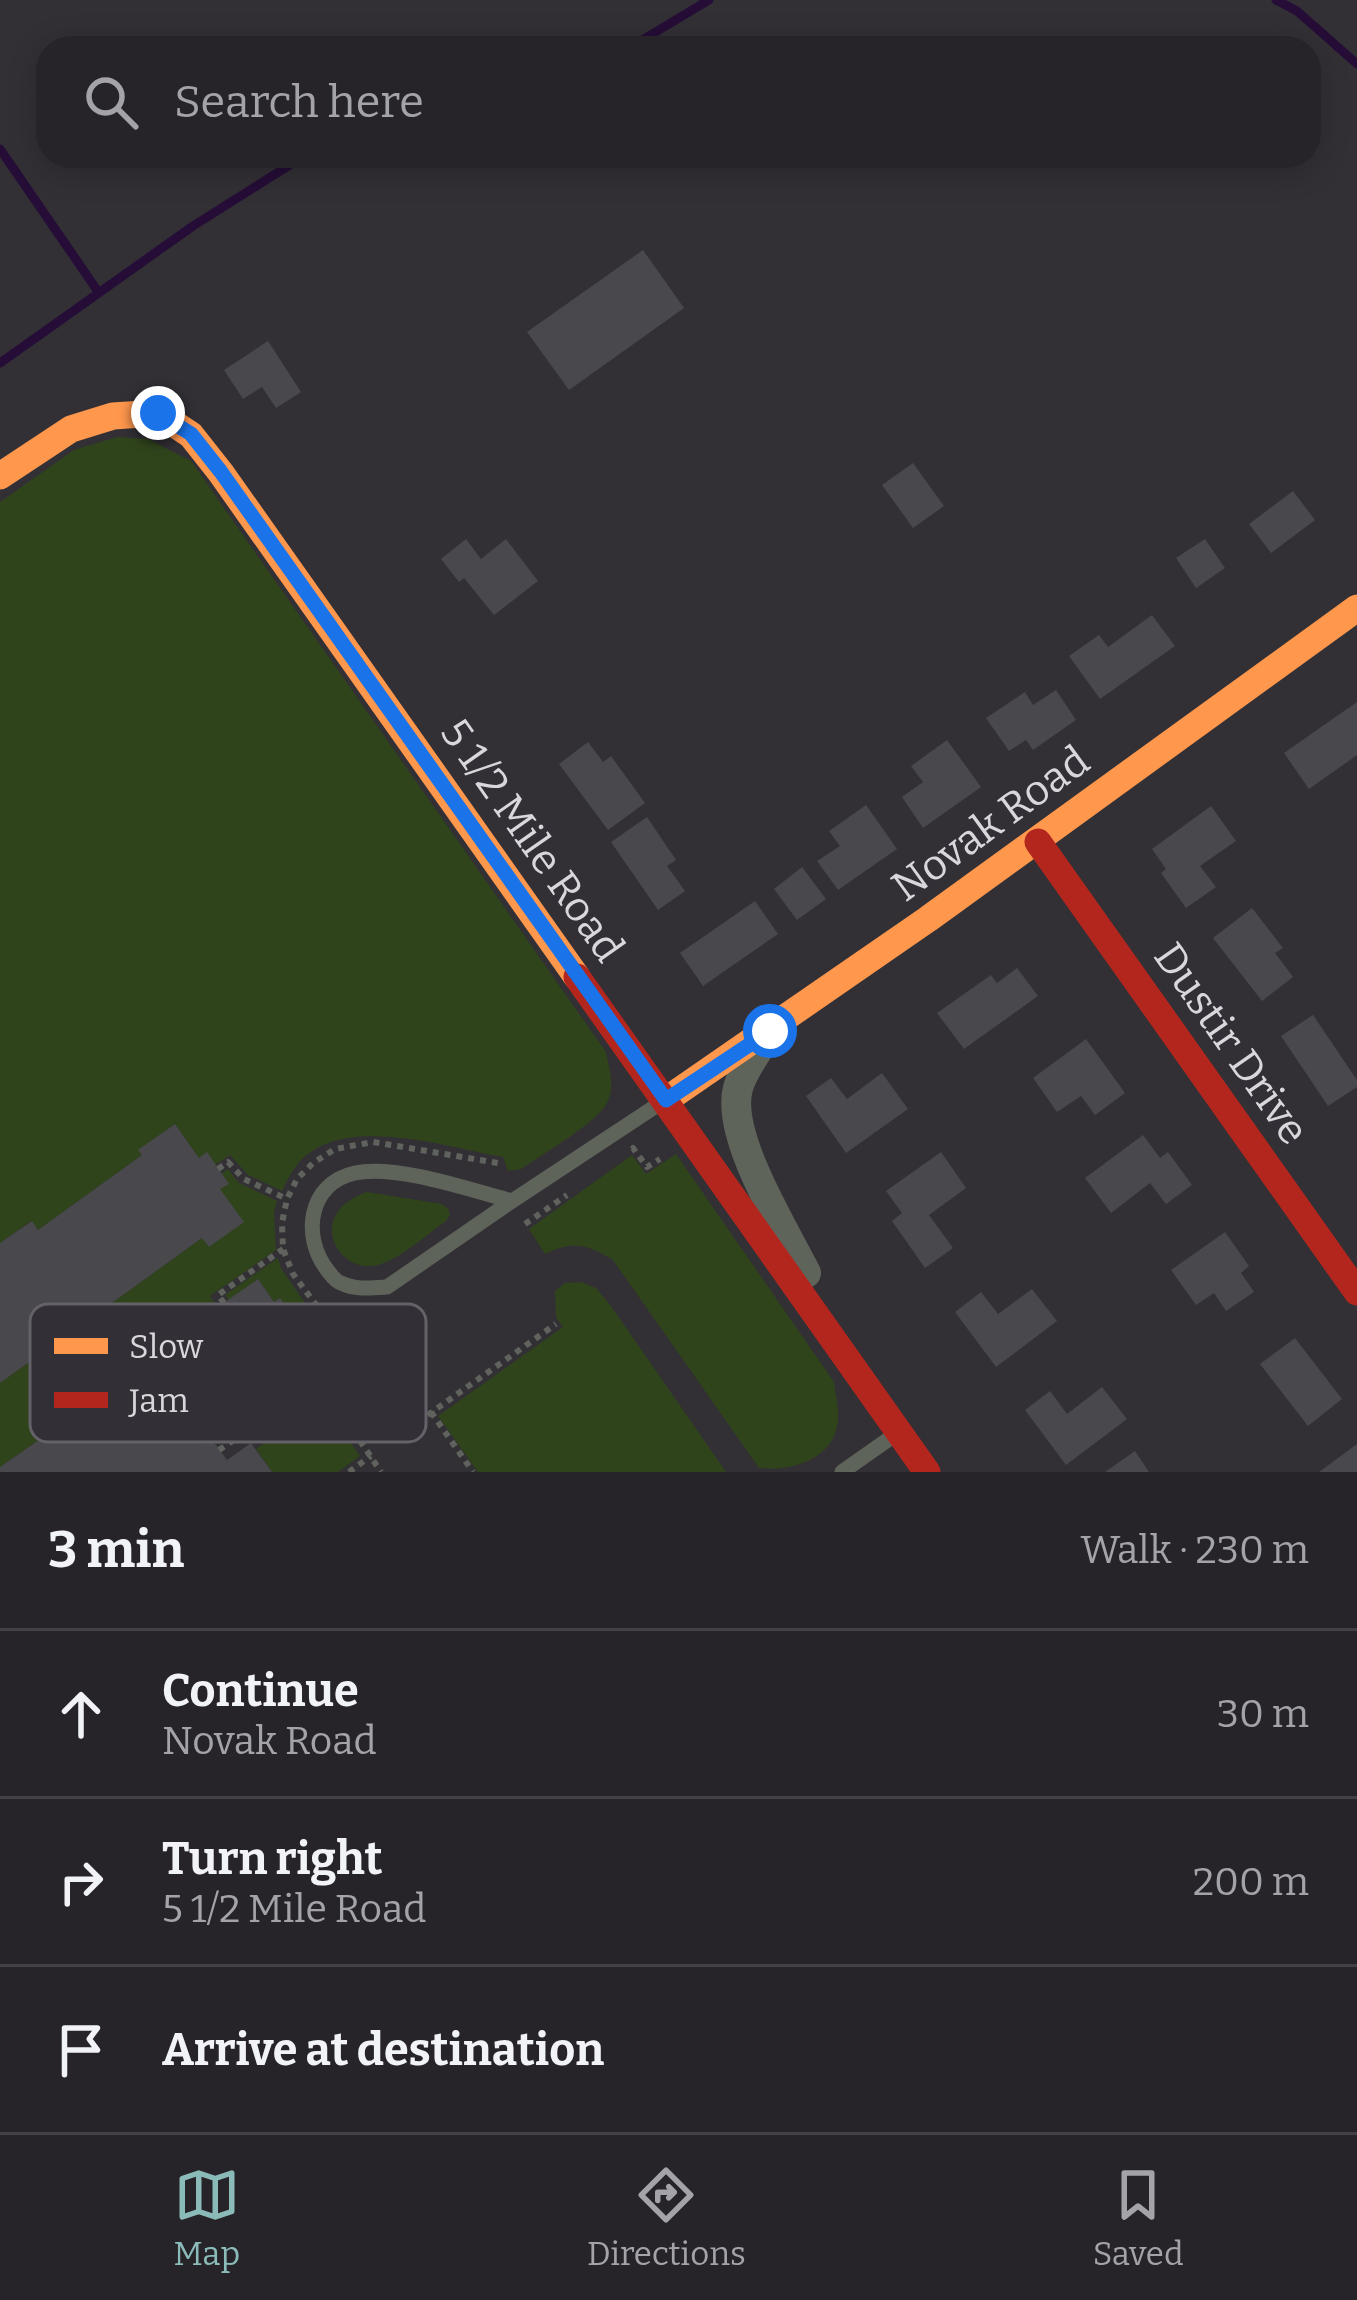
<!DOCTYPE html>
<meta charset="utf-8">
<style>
:root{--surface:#262428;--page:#323034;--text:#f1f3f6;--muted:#a4a4a8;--line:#424145;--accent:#8bbbb9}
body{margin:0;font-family:Bitter,serif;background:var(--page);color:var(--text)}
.stop{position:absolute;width:36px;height:36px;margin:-27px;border:9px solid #1a73e8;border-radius:50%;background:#fff}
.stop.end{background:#1a73e8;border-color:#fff;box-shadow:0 3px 12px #0008}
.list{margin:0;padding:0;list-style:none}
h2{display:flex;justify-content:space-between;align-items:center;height:156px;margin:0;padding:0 48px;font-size:51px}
h2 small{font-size:39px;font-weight:400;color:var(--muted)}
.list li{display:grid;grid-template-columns:78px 1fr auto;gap:36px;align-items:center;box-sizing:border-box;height:168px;padding:0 48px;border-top:3px solid var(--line)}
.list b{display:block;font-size:45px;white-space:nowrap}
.list p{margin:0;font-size:39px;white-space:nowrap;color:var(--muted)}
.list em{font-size:39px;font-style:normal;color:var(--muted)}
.icon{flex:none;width:66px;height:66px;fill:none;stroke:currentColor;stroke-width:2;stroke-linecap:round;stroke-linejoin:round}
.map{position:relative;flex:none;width:1357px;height:1472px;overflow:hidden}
.search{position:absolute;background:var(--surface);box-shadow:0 6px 30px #0003;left:36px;right:36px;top:36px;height:132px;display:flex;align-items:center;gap:30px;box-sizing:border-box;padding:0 42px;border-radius:36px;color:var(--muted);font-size:45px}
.sheet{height:660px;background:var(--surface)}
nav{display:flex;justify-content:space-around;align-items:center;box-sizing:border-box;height:168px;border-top:3px solid var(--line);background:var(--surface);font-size:33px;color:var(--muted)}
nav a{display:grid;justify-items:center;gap:6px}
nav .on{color:var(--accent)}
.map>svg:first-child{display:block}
.green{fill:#30441c}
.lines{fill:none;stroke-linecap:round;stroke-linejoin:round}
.stream{stroke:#250d37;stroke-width:9}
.building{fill:#49484c}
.path{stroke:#60635d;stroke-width:6;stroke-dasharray:6 6;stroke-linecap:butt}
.lane{stroke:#5f645a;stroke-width:15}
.street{stroke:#5f645a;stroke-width:30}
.slow{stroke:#ff974d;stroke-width:27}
.jam{stroke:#b3261e;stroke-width:27}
.route{stroke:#1a73e8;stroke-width:15}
.labels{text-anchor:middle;stroke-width:10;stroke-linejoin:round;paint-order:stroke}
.street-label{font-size:42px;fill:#dad7dc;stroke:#322f36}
.key{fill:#322f36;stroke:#646168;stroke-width:3}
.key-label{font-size:33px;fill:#dad7dc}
</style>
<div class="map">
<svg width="1357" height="1472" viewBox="0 0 1357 1472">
<rect width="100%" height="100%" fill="#323035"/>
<path class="green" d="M117 437 148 439 191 461 606 1052C609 1068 615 1085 608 1101 599 1122 541 1155 521 1169L508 1171 503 1157C446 1147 338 1111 296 1166 290 1174 286 1183 282 1191L248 1175 230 1155 215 1165 207 1153 199 1158 175 1124 139 1150 142 1155 38 1230 31 1221 0 1243V502L74 450Z
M676 1154 834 1382C836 1398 841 1414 836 1430 828 1461 787 1472 759 1468L613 1260C586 1244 575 1240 545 1254L529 1229 632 1155 646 1174Z
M228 1169 239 1183 277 1201 274 1212 276 1250 210 1296 222 1313 150 1364 142 1354 149 1348 124 1312 117 1316 109 1305 202 1238 220 1189 228 1184 221 1174Z
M367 1192 442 1204 448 1209 450 1215 446 1221C426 1235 404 1256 381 1264 340 1279 302 1214 367 1192Z
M278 1258 281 1268 332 1343 333 1351 329 1359 271 1399 252 1418 244 1422 240 1418 203 1444 195 1431 274 1375 279 1381 311 1359 295 1335 302 1329 280 1299 274 1302 258 1279 229 1300 225 1295Z
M581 1282 596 1288 611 1306 726 1472H478L438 1416 563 1327 556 1317 555 1291 565 1283Z
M39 1355 67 1408 75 1403 81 1411 0 1467V1383Z
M315 1408H326L360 1456 338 1472H272L256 1449Z"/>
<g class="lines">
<path class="stream" d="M1276 0 1297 11 1357 64
M629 48 709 0
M0 149 99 293
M0 363 193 226 304 156"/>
</g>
<path class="building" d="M643 250 684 308 569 390 527 332Z
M268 341 301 392 276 408 262 387 243 399 224 370Z
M913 463 944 506 913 528 882 485Z
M1293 491 1315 520 1271 553 1249 524Z
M466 539 481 559 506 539 538 581 494 615 464 578 459 582 441 559Z
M1205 539 1225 568 1196 588 1176 558Z
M1152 615 1175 646 1100 699 1069 656 1099 635 1108 647Z
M1056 690 1076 720 1033 750 1026 740 1009 751 986 718 1025 692 1033 705Z
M1357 702V755L1309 789 1284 753Z
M947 740 981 787 923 828 902 797 923 782 911 766Z
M588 742 603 762 611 756 645 803 608 830 559 764Z
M866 805 897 849 838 890 817 861 840 846 829 831Z
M1211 806 1236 841 1200 866 1216 887 1186 908 1161 873 1166 869 1152 849Z
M647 817 676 860 667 866 685 891 658 910 611 842Z
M802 867 826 899 797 920 774 889Z
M755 901 778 934 703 986 680 953Z
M1252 908 1283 948 1275 953 1293 977 1262 1001 1213 938Z
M1017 968 1038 996 964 1049 937 1013 991 975 997 983Z
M1313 1015 1357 1080V1087L1328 1106 1281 1036Z
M1086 1039 1125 1093 1095 1115 1081 1096 1057 1112 1033 1078Z
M882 1073 908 1109 846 1153 806 1096 831 1078 847 1099Z
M175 1124 199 1158 207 1152 229 1184 220 1189 244 1222 209 1247 202 1238 109 1305 117 1316 123 1311 150 1349 142 1354 150 1364 226 1311 222 1304 258 1279 274 1302 280 1298 302 1330 295 1335 312 1358 279 1382 274 1375 195 1431 203 1444 211 1438 227 1460 251 1443 272 1472H0V1467L81 1411 75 1403 67 1409 37 1366 44 1361 39 1355 0 1383V1243L32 1221 38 1230 142 1155 138 1150Z
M1143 1135 1160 1158 1168 1152 1192 1185 1166 1204 1150 1183 1111 1213 1085 1178Z
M941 1152 966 1188 929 1215 953 1248 925 1268 892 1221 902 1213 886 1191Z
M1225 1232 1249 1266 1241 1273 1254 1292 1226 1311 1214 1293 1196 1305 1171 1270Z
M1032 1289 1057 1321 996 1367 955 1312 981 1292 998 1314Z
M1295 1338 1342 1399 1308 1426 1260 1364Z
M1102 1387 1127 1419 1066 1465 1025 1410 1050 1391 1067 1414Z
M1357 1444V1472H1319Z
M1135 1451 1149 1472H1105Z"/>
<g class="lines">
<path class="path" d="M632 1149 633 1148 647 1167 660 1159
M218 1169 228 1162 244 1179 287 1199
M525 1224 567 1195
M224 1303 218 1295 283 1249
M320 1381 381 1472
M431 1412 473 1472
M408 1429 556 1324
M219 1450 355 1357 293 1274 283 1249 282 1223 287 1199 297 1179 313 1163 335 1149 373 1142 498 1163
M349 1472 371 1456"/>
<path class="lane" d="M512 1201C471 1190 395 1164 355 1173 308 1183 301 1237 328 1271 332 1276 335 1281 341 1283 355 1290 372 1288 387 1287L512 1201 659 1104
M842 1472 896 1434"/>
<path class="street" d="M766 1037C757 1053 743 1070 738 1088 725 1135 784 1229 806 1273"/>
<path class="slow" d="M0 476 71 429 113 416 158 413 191 435 221 473 577 977
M666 1100 928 919 1357 608"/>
<path class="jam" d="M1038 842 1357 1292
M577 977 927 1472"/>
</g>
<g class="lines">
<path class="route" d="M158 413 191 434 221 472 666 1100 770 1031"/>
</g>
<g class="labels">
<g class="street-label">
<text transform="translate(990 823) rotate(-36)" y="15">Novak Road</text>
<text transform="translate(533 840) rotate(55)" y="15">5 1/2 Mile Road</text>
<text transform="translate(1232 1043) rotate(55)" y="15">Dustir Drive</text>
</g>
</g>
<rect x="30" y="1304" width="396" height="138" rx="18" class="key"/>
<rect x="54" y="1338" width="54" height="16" fill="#ff974d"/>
<rect x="54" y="1392" width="54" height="16" fill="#b3261e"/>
<g class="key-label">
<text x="129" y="1358">Slow</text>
<text x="129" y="1412">Jam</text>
</g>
</svg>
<div class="stop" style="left:770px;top:1031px"></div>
<div class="stop end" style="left:158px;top:413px"></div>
<div class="search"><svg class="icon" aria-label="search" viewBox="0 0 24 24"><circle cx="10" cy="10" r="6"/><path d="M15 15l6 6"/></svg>Search here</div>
</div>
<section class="sheet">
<h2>3 min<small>Walk · 230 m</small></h2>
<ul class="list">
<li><svg class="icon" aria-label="ahead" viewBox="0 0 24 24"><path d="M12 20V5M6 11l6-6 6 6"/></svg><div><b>Continue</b><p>Novak Road</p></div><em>30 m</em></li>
<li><svg class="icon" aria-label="right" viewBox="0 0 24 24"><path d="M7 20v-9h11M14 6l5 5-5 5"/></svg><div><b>Turn right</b><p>5 1/2 Mile Road</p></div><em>200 m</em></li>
<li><svg class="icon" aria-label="arrive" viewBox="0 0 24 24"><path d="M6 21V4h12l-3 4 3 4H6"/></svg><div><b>Arrive at destination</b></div></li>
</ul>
</section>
<nav>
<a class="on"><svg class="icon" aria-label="map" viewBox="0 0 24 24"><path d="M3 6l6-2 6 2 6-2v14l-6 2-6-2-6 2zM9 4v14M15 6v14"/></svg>Map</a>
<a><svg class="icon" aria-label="directions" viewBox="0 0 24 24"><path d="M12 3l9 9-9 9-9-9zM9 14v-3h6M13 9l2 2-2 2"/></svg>Directions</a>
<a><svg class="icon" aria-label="saved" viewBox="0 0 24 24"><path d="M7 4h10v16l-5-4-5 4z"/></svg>Saved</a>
</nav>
